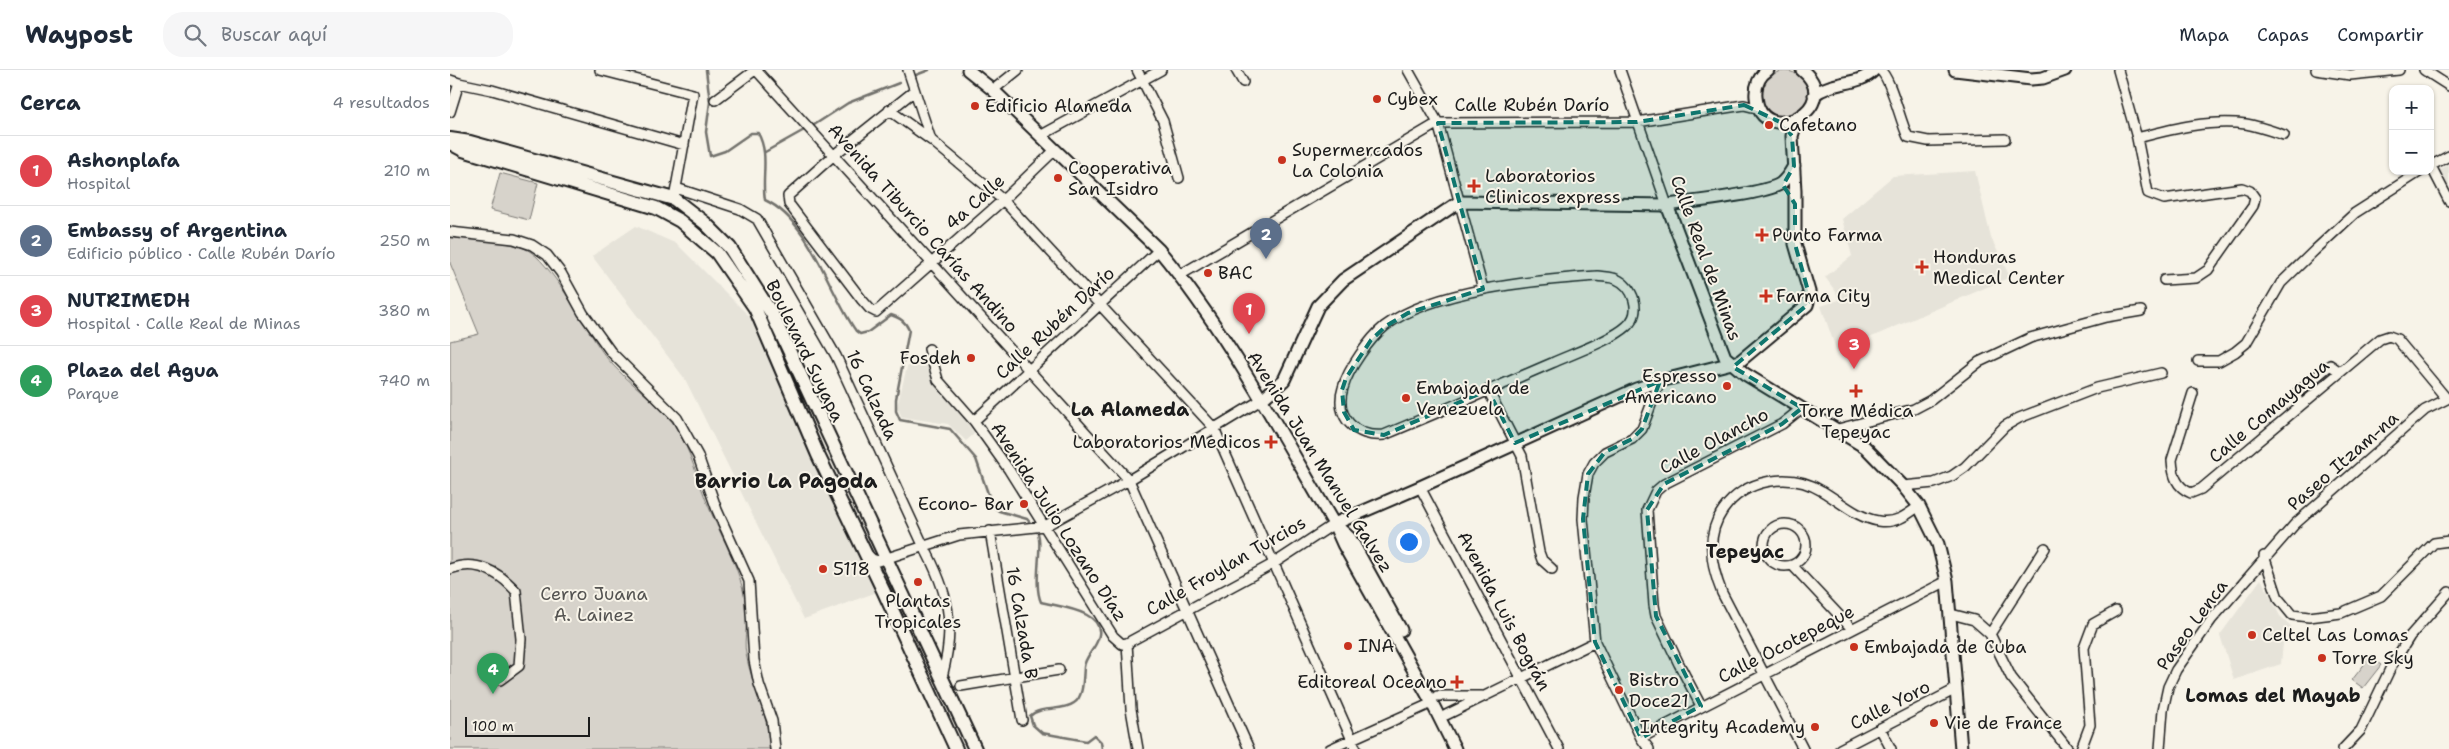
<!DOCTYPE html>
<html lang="es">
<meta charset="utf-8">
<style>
:root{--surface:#fff;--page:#f6f6f7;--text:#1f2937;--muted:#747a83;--line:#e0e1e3;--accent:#1a73e8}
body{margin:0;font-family:"Shantell Sans",sans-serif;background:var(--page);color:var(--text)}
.controls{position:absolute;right:15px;top:15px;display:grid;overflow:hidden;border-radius:10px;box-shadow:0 1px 4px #0004}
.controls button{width:45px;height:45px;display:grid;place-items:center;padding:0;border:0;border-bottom:1px solid var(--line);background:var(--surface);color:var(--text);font:25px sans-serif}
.scale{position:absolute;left:15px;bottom:12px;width:125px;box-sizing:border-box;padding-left:5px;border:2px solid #1c1c1c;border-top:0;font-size:14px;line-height:18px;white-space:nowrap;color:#1c1c1c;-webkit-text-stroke:4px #f7f3e8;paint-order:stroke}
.you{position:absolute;left:958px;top:471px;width:18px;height:18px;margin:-12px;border:4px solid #fff;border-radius:50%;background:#1a73e8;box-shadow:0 0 0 8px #1a73e833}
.badge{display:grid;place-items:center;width:32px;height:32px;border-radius:50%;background:var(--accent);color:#fff;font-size:16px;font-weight:700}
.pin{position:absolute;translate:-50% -41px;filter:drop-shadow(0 1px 2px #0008)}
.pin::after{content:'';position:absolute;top:26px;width:18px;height:15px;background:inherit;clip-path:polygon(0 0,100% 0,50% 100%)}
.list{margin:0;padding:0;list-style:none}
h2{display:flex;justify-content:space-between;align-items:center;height:65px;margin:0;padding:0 20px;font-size:21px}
h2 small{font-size:16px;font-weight:400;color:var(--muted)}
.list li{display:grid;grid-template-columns:32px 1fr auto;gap:15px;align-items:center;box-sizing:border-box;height:70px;padding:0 20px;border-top:1px solid var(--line)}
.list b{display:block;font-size:19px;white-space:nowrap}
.list p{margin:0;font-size:16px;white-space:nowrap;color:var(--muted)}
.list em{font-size:16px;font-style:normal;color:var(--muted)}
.icon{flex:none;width:28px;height:28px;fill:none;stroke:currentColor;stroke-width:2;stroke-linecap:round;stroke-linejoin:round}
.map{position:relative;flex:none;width:1999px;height:679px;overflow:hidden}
header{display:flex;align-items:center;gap:30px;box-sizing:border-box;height:70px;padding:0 25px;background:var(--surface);border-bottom:1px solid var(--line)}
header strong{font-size:24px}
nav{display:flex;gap:28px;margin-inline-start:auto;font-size:18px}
.search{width:350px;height:45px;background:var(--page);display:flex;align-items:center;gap:12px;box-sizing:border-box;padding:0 18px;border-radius:20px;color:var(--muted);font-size:19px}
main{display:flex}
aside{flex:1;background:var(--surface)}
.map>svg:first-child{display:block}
.built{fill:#e6e3d9}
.green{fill:#d7d3cb;stroke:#7a7874}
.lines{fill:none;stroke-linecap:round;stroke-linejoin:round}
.stream{stroke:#72716c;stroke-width:2.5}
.street-casing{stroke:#1c1c1c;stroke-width:12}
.secondary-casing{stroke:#1c1c1c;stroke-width:15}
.primary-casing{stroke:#1c1c1c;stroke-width:16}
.street{stroke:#f7f3e8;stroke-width:9}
.secondary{stroke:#f7f3e8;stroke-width:11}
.primary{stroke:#f7f3e8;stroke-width:12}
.marked{fill:#0f766e;fill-opacity:0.2;stroke:#0f766e;stroke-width:4;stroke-dasharray:10 6;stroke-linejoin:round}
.poi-dot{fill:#c8321e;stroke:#f7f3e8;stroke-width:2}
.labels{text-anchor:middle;stroke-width:4;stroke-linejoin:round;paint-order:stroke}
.poi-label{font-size:18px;fill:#1c1c1c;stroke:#f7f3e8;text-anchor:start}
.street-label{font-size:18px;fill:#1c1c1c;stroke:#f7f3e8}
.park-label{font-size:18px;fill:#545351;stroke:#f7f3e8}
.neighbourhood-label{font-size:19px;font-weight:bold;fill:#1c1c1c;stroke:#f7f3e8}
.quarter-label{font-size:20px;font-weight:bold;fill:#1c1c1c;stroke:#f7f3e8}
</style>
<header>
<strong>Waypost</strong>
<div class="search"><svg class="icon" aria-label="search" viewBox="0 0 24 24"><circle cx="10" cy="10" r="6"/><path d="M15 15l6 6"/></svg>Buscar aquí</div>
<nav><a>Mapa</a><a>Capas</a><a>Compartir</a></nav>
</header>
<main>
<aside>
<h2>Cerca<small>4 resultados</small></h2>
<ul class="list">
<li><span class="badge" style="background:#e0444e">1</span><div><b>Ashonplafa</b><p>Hospital</p></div><em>210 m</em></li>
<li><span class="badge" style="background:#5c6f8a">2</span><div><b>Embassy of Argentina</b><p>Edificio público · Calle Rubén Darío</p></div><em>250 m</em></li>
<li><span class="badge" style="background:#e0444e">3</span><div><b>NUTRIMEDH</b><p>Hospital · Calle Real de Minas</p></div><em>380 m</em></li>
<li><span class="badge" style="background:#2e9e5b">4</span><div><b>Plaza del Agua</b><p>Parque</p></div><em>740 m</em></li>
</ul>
</aside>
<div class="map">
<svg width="1999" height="679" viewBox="0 0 1999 679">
<rect width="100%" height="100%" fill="#f7f3e8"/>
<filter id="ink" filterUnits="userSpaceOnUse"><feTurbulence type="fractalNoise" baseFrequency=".02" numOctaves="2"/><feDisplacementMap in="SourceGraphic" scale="10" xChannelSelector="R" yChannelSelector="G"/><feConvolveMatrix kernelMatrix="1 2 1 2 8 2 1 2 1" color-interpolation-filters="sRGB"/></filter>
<g filter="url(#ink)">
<path class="built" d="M1999 95V124L1986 101Z
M1525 101 1541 168 1560 207 1387 282 1371 236 1389 230 1386 222 1375 207 1402 186 1392 149 1443 106Z
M186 156 227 174 299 246 427 522 354 549 235 309 142 186Z
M476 287 524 364 516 371 498 354 452 347 447 337 457 297Z
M1811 509 1830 546 1841 556 1833 573 1831 594 1784 610 1770 565Z"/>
<path class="green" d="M1312 24a23 23 0 1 1 46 0a23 23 0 1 1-46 0Z
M50 103 88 113 79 150 40 140Z
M0 167C22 170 64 170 81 182 106 200 136 260 156 287 176 312 204 328 223 353 242 380 247 411 260 440 274 472 291 500 296 535 299 551 293 568 296 584 302 617 319 645 320 679H0V271L29 264 0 193Z
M1920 587 1931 595 1913 618 1902 610Z"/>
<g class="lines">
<path class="stream" d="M256 0 260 32 256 62 260 86 275 81 301 63H308C320 85 311 106 315 130 361 152 378 221 406 261L410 264 418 262 441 245C450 248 455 251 459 260L446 329V341L450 350 500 359 526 389 542 435 549 441 577 449 582 455
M466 5 479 0
M361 57 398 33 449 13
M315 82 356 59
M586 459C595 471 582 512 591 532 609 537 658 541 648 569 645 579 635 587 634 597 633 607 634 627 624 633 612 642 591 635 580 646L583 655 592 663 636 671 644 665 651 672 652 679"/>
<g class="street-casing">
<path id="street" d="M150 0 243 24 225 123
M306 0 679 410 799 679
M458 0 481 70 553 130 764 358 906 679
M687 0 713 51 729 108
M786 0 793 12
M958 0 988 53 1033 219
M1170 0 1217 135
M1430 0C1441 8 1450 51 1458 67L1478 71 1555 69
M1668 0 1687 68 1698 123 1714 129 1792 118 1800 121 1805 128 1803 136 1758 200 1746 208 1714 210
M1866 0 1900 5 1949 0
M1974 0 1999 16
M0 10 9 13 0 42
M9 13 42 20 234 75
M543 20 568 0
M463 22 384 85 338 126 339 134 412 230 420 239 426 242 553 130 605 80
M265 30 305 0
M439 40 481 70
M590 66 711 0
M1687 68C1722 59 1759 49 1796 54 1808 56 1822 61 1834 65
M1980 96 1999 86
M1981 96 1999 131
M226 118 290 139 307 149 386 286 473 475C499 523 506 554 492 607
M0 162 64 169 82 175 97 185 111 203 133 243 161 282 227 348 248 386 267 440 299 511 304 590 309 614 322 651 325 679
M730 205 988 53 1187 52 1294 35 1310 39
M1147 206C1153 207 1161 207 1166 209 1183 216 1193 242 1177 256 1162 270 1122 284 1102 293 1046 317 990 342 934 365 906 368 884 347 893 318 898 299 920 268 935 256 984 219 1088 210 1147 206Z
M479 279 488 310 524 351 559 400 663 566 672 574 677 573
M1748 291H1769L1785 282 1796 273 1831 213 1865 180 1905 143 1971 101
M1038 320 1072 386 1089 482 1092 490 1102 499
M1743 323 1722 390C1723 405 1726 417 1741 423L1751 419 1930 269 1939 266 1947 269 1996 328
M1849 337 1846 324 1880 295 1890 302
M524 351 709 180
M1388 359 1464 339 1481 330 1529 292 1580 268 1656 247 1691 241
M1453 416 1484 413 1502 406 1515 397 1555 356 1569 348 1647 318 1711 303
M970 417 1109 679
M1314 475a21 21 0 1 1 42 0a21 21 0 1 1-42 0Z
M540 461 572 650
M416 483 422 489 428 491 509 465 595 456 679 410 811 330
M1814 486 1828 528 1842 545 1859 547 1891 543 1931 526 1984 473 1999 471
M1342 495 1402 559
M0 499C26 489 49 502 66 521L71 569 69 596 50 610
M1501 544 1524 550 1540 564 1561 607 1618 679
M1540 564 1595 478
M677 573 823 494 884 454
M677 573 681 639 688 679
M511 616 609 600
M987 626H1032
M1251 636 1229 594 1206 546 1204 535 1197 440 1206 421 1214 414 1332 354 1352 338
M996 645 1145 572
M1430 658 1441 679
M1191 668 1497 511
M880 679 982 633
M1199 679 1191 668 1145 572 1133 449 1134 427 1138 404 1144 393 1155 382 1182 369 1192 359 1210 311
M1353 679 1272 523C1261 496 1255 466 1273 440 1295 409 1340 401 1372 421 1391 432 1406 447 1428 451 1445 454 1456 446 1469 436
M1390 679 1506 619
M1631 679 1640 655 1634 578 1643 554 1666 541
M1710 679 1713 640 1718 617 1726 600 1762 549 1845 454 1975 340 1999 328
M1893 679 1911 660 1942 595 1960 566 1999 522"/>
</g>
<g class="secondary-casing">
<path id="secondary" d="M518 0 543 20 709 180C778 263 829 361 884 454L893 474 982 633 1005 679
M1318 0C1309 6 1305 16 1306 27 1311 81 1397 37 1352 0
M1505 0 1581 9 1593 8 1615 0
M1364 25C1383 10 1410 16 1424 0
M1217 135 1275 287 1295 304 1415 377 1453 416 1469 436 1488 474 1497 511 1511 679
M811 330 834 310 868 236 893 210 1009 132 1217 135C1239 132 1314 124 1330 114 1337 109 1340 103 1344 96
M884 454 970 417 1186 319 1210 311 1290 291 1357 235 1360 225 1345 174V121L1342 66 1347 50
M889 458 900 468 951 560"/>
</g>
<g class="primary-casing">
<path id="primary" d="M0 69 20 72 224 129 255 153 280 178 322 244 525 679
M0 73 13 80 206 138 230 151 267 183 305 238 368 385 433 520 506 679"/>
</g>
<use href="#street" class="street"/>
<use href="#secondary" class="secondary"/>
<use href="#primary" class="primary"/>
</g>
</g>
<path class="marked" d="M1294 35 1332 53 1342 66 1344 96 1333 115 1345 134V174L1360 228 1357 235 1283 297 1352 338 1332 354 1214 414 1197 440 1206 546 1251 636 1191 668 1145 572 1133 449 1138 404 1155 382 1182 369 1192 359 1210 311 1065 373 1038 320 934 365 904 360 894 342 892 320 896 308 921 270 936 256 958 243 1033 219 988 53 1187 52Z"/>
<g class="poi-dot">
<circle cx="927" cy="29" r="5"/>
<circle cx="525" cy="36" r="5"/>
<circle cx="1319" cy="55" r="5"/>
<circle cx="832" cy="90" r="5"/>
<circle cx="608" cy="108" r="5"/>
<path d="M1021.5 108.5h5v5h5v5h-5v5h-5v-5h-5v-5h5z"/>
<path d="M1309.5 157.5h5v5h5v5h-5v5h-5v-5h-5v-5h5z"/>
<path d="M1469.5 189.5h5v5h5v5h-5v5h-5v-5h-5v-5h5z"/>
<circle cx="758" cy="203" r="5"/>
<path d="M1313.5 218.5h5v5h5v5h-5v5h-5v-5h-5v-5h5z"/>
<circle cx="521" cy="288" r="5"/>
<circle cx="1277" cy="316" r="5"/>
<path d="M1403.5 313.5h5v5h5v5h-5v5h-5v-5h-5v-5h5z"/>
<circle cx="956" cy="328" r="5"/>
<path d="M818.5 364.5h5v5h5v5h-5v5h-5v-5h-5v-5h5z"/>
<circle cx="574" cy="434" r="5"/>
<circle cx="373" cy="499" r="5"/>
<circle cx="468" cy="512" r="5"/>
<circle cx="1802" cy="565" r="5"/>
<circle cx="898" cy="576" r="5"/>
<circle cx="1404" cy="577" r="5"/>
<circle cx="1872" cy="588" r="5"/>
<path d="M1004.5 604.5h5v5h5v5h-5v5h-5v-5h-5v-5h5z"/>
<circle cx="1169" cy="620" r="5"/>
<circle cx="1484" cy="653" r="5"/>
<circle cx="1365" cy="657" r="5"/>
</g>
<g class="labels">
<g class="poi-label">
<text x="937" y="35">Cybex</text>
<text x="535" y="42">Edificio Alameda</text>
<text x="1329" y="61">Cafetano</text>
<text x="842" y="86">Supermercados<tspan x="842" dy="21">La Colonia</tspan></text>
<text x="618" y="104">Cooperativa<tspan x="618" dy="21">San Isidro</tspan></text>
<text x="1035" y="112">Laboratorios<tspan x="1035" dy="21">Clinicos express</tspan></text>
<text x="1322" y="171">Punto Farma</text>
<text x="1483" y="193">Honduras<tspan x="1483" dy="21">Medical Center</tspan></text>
<text x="768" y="209">BAC</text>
<text x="1326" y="232">Farma City</text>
<text x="511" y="294" text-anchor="end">Fosdeh</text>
<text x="1267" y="312" text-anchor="end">Espresso<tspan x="1267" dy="21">Americano</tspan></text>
<text x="966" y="324">Embajada de<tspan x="966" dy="21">Venezuela</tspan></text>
<text x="1406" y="347" text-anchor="middle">Torre Médica<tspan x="1406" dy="21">Tepeyac</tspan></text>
<text x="811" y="378" text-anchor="end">Laboratorios Medicos</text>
<text x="564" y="440" text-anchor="end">Econo- Bar</text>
<text x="383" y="505">5118</text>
<text x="468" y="537" text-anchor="middle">Plantas<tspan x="468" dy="21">Tropicales</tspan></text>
<text x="1812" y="571">Celtel Las Lomas</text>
<text x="908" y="582">INA</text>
<text x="1414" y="583">Embajada de Cuba</text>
<text x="1882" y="594">Torre Sky</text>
<text x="1179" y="616">Bistro<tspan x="1179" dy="21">Doce21</tspan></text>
<text x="997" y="618" text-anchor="end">Editoreal Oceano</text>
<text x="1494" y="659">Vie de France</text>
<text x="1355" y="663" text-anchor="end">Integrity Academy</text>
</g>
<g class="street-label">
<text x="1082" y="41">Calle Rubén Darío</text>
<text transform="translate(525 132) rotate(-42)" y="6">4a Calle</text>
<text transform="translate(473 158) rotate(48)" y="6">Avenida Tiburcio Carías Andino</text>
<text transform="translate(1256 188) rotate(70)" y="6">Calle Real de Minas</text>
<text transform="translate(605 253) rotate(-43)" y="6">Calle Rubén Darío</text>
<text transform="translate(355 281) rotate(64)" y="6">Boulevard Suyapa</text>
<text transform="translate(422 325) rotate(65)" y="6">16 Calzada</text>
<text transform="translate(1819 341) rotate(-40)" y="6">Calle Comayagua</text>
<text transform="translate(1264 371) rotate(-28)" y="6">Calle Olancho</text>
<text transform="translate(1893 391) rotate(-41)" y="6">Paseo Itzam-na</text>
<text transform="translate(870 392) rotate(58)" y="6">Avenida Juan Manuel Galvez</text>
<text transform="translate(609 452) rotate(57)" y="6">Avenida Julio Lozano Díaz</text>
<text transform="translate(776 496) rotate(-30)" y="6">Calle Froylan Turcios</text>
<text transform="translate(1054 541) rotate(62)" y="6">Avenida Luis Bográn</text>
<text transform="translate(572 553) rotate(80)" y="6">16 Calzada B</text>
<text transform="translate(1742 555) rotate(-54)" y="6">Paseo Lenca</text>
<text transform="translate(1336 574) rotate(-27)" y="6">Calle Ocotepeque</text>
<text transform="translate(1440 635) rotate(-27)" y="6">Calle Yoro</text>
</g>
<g class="park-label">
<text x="144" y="530">Cerro Juana<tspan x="144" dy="21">A. Lainez</tspan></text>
</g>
<g class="neighbourhood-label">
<text x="680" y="346">La Alameda</text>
<text x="1295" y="488">Tepeyac</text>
<text x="1823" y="632">Lomas del Mayab</text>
</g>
<g class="quarter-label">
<text x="336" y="418">Barrio La Pagoda</text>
</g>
</g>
</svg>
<div class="controls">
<button>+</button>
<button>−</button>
</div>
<div class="scale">100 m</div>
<div class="you"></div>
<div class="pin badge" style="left:799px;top:264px;background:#e0444e">1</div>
<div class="pin badge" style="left:816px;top:189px;background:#5c6f8a">2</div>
<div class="pin badge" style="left:1404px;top:299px;background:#e0444e">3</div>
<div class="pin badge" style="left:43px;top:624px;background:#2e9e5b">4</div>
</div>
</main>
